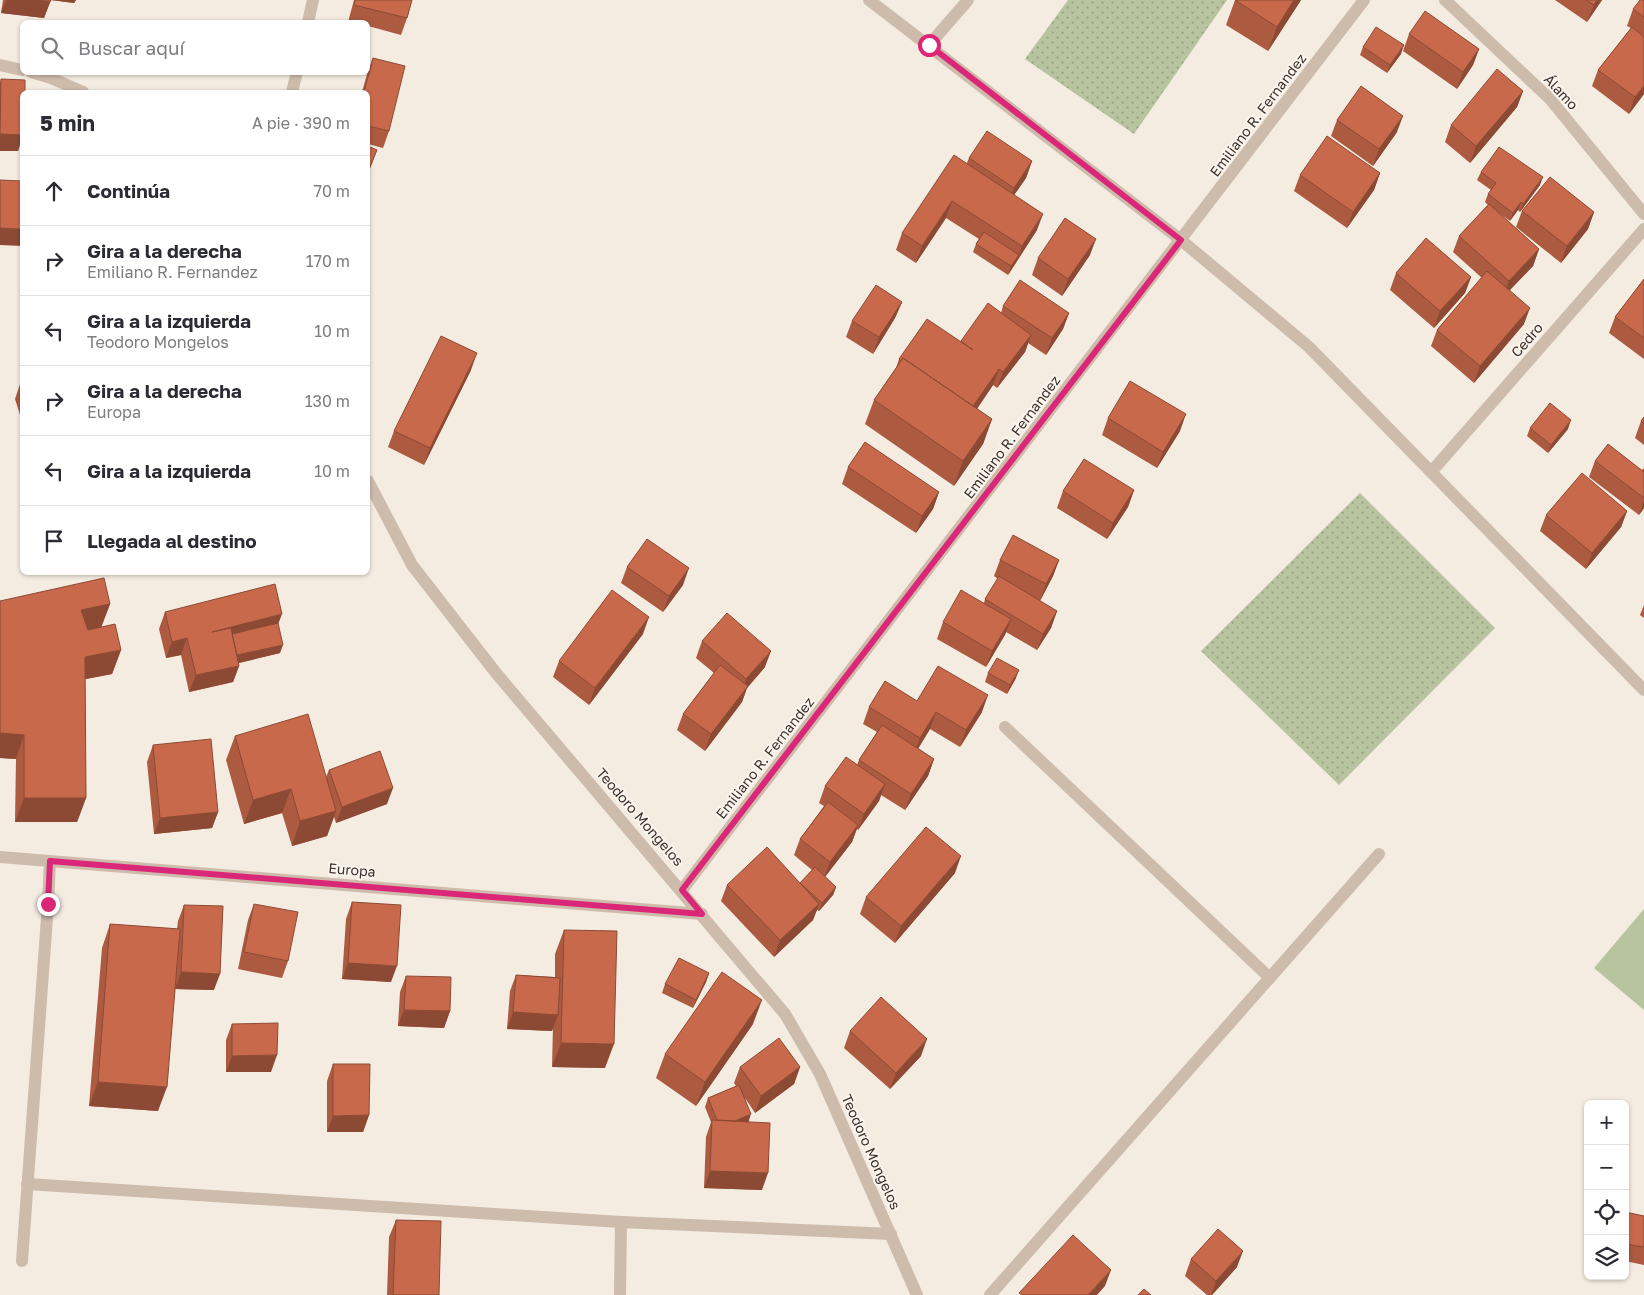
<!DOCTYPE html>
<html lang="es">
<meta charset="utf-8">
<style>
:root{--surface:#fff;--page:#f7f7f7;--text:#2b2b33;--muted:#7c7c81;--line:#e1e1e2}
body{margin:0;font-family:"Golos Text",sans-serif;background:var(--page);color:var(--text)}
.controls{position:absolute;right:15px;bottom:15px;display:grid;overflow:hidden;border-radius:8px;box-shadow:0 1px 4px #0004}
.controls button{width:45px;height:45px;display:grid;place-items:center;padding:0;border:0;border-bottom:1px solid var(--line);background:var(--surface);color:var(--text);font:25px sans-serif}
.stop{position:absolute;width:15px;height:15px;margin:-11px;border:4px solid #db2777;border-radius:50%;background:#fff}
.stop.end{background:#db2777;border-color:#fff;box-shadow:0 1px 5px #0008}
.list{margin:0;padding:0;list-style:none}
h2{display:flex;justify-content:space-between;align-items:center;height:65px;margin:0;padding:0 20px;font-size:21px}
h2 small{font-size:16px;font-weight:400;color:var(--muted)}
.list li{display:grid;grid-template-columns:32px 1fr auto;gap:15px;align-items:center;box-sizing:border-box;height:70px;padding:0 20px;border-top:1px solid var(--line)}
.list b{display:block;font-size:19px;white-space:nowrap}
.list p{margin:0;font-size:16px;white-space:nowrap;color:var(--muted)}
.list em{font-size:16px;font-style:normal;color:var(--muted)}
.icon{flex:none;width:28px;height:28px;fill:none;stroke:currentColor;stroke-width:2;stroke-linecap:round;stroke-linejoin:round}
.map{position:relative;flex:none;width:1644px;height:1295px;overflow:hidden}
.search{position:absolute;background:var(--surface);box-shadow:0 1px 4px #0004;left:20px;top:20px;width:350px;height:55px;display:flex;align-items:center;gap:12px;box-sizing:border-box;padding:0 18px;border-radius:8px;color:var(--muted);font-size:19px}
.panel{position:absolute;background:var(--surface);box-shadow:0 1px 4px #0004;left:20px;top:90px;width:350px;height:485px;border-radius:8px}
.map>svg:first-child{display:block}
.grass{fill:#b8c4a0}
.park{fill:url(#park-dots)}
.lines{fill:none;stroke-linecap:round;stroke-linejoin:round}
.service{stroke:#cdbbac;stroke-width:12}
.minor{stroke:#cdbbac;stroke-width:12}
.tertiary{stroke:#cdbbac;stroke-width:12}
.wall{fill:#ac5a40}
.shaded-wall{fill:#8c4a34}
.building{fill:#c8694b;stroke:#8c4a34}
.route{stroke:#db2777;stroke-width:6}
.labels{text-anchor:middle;stroke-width:4;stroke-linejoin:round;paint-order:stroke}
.street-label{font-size:14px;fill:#3b302b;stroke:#fbf5ee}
</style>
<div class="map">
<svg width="1644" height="1295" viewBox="0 0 1644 1295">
<defs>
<pattern id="park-dots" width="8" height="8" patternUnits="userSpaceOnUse" patternTransform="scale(1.25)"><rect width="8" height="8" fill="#b8c4a0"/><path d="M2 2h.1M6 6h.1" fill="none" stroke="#97a083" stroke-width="1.8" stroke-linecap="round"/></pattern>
</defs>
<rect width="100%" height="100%" fill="#f4ebe1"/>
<path class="grass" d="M1644 909V1010L1594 968Z"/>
<path class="park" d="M1068 0H1227L1134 134 1025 59Z
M1360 493 1495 628 1339 785 1201 651Z"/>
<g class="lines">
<path class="service" d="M929 45 968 0"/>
<path class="minor" d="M869 0 1181 240 1309 347 1644 690
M308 22 313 0
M292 92 297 72
M1432 471 1644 229
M1005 727 1270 978
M0 857 702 914
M682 890 1364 0
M27 1184 621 1222 891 1234
M22 1261 48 904 50 861
M620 1295 621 1222
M990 1295 1379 854"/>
<path class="tertiary" d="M1445 0 1550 99 1644 214
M0 65 22 70
M31 72 51 78 83 92
M368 481 412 565 496 673 785 1014 820 1074 917 1295"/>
</g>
<path class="wall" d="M3 0H76L74 3 51 0 44 18 1 13Z
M354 0H412L407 18 401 35 368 26V22H348Z
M1235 0H1301L1268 51 1226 25Z
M1555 0H1602L1587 22Z
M1644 0V94L1629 114 1592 86 1598 70 1631 28 1627 26 1633 9Z
M1409 34 1479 49 1473 65 1457 89 1403 51Z
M1363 47 1401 54 1387 73 1360 55Z
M373 58 389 131 383 148 368 144V92H362L367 74Z
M1 79 22 135V138L18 151H0V83Z
M1523 91 1517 107 1470 163 1445 142 1451 125Z
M1337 120 1397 132 1373 166 1331 136Z
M969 158 1032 161 1026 178 1014 195 1037 230 1008 275 973 252 976 244 979 239 946 218 916 263 896 250 902 233 967 163Z
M1481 172 1540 185 1520 212 1518 210 1510 221 1499 213 1539 249 1533 266 1510 290 1524 324 1474 383 1431 346 1437 330 1482 278 1453 252 1459 236 1488 205 1485 202 1488 194 1491 190 1477 180Z
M1380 173 1374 190 1347 228 1294 191 1300 175Z
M1522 211 1594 212 1588 229 1561 263 1516 227Z
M1090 255 1062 296 1032 275 1038 258Z
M1396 273 1471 277 1465 293 1434 328 1390 290Z
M1644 279V359L1609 333 1615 317Z
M902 302 895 318 873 354 846 337 852 321Z
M1003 306 1069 313 1063 329 1046 355 1028 343 1025 352 997 388 993 385 977 409 992 419 983 444 954 486 865 424 874 400 896 368 899 359 960 342 961 341 1001 313Z
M471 370 424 465 388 447 394 431Z
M22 378V421L15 399Z
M1644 417V445L1635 438 1641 421Z
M1108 418 1180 431 1157 468 1102 435Z
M1530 428 1568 429 1548 453 1527 436Z
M1595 461 1642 470 1644 468V508L1639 515 1589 477Z
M848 467 939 492 933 509 916 533 842 484Z
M1134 490 1128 507 1107 539 1057 508 1063 491Z
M1627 511 1621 527 1586 569 1540 531 1546 515Z
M1000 560H1059L1053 576 1040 601 1057 611 1051 628 1037 650 1006 632 986 667 937 639 943 622 984 603 985 599 998 579 994 576Z
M627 567 683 585 663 612 621 583Z
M0 601 110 604 101 627 121 650 112 674 85 679 86 798 77 822H15L16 759 0 758Z
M1644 605V618L1640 615Z
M165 612 278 625 280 653 238 663 239 666 233 682 189 692 181 655 166 658 159 629Z
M643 634 589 705 553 677 559 661Z
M702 641 765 667 747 688 742 702 705 751 677 730 683 714 714 673 696 658Z
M988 673 1016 678 1007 694 985 682Z
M917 701 982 712 960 747 930 729 918 749 934 759 928 776 905 810 881 795 879 801 858 830 857 829 852 842 825 877 836 887 833 895 819 911 817 910 813 920 774 957 721 901 727 885 800 883 812 870 794 855 800 839 824 806 819 803 825 786 857 765 859 760 877 732 863 724 869 707Z
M235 736 326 777 329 770 387 804 336 823 334 817 327 836 292 846 282 813 244 824 226 760Z
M153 745 218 812 212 828 154 834 147 762Z
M955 873 895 943 860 914 866 897Z
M352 902 391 982 342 979 346 919Z
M254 904 288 961 282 978 238 969 248 920Z
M184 905 214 990 175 989 158 1111 89 1106 102 948 110 924 177 929 178 921Z
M564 930 605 1068 552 1067 553 1026 552 1031 507 1029 510 991 516 975 555 977V954Z
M709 973 706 982 693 1008 662 993 665 984Z
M406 976 450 1011 444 1028 398 1026 400 992Z
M232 1024 271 1072H226V1040Z
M753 1024 696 1106 656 1078 665 1054Z
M850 1031 921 1056 890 1089 844 1048Z
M333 1064 369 1115 363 1132H327V1081Z
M740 1067H800L794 1084 755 1113 745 1098 762 1190 704 1188 706 1137 711 1122 705 1107 708 1098 736 1086 734 1083Z
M1625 1212 1644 1216V1265L1625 1261Z
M396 1220 439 1295H387L389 1237Z
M1191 1259 1237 1267 1212 1295H1207L1185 1276Z"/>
<path class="shaded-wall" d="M6 0H36L50 2 44 18 1 13Z
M51 0H76L74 3Z
M1294 0H1301L1268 51 1277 27Z
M1597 0H1602L1587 22 1594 5Z
M1404 45 1401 54 1387 73 1390 65Z
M1479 49 1473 65 1457 89 1463 72Z
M1644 86V94L1629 114 1635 97Z
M1523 91 1517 107 1470 163 1476 146Z
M1403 116 1397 132 1373 166 1379 149Z
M0 134 22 135V138L18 151H0Z
M377 150 368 174V171Z
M1032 161 1026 178 1008 204 1014 188Z
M1380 173 1374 190 1347 228 1353 212Z
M1543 177 1540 185 1520 212 1523 204Z
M952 201 946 218 916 263 922 246Z
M1521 202 1518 210 1510 221 1513 213Z
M1594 212 1588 229 1561 263 1567 246Z
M1043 214 1037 230 1008 275 1011 266 1019 255 1022 246Z
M0 228 22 229V246L0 245Z
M1096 239 1090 255 1062 296 1068 279Z
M1539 249 1533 266 1503 297 1509 281Z
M1471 277 1465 293 1434 328 1440 311Z
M902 302 895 318 873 354 879 337Z
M1530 308 1524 324 1474 383 1480 366Z
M1069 313 1063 329 1046 355 1052 338Z
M1031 335 1025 352 997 388 1003 372Z
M477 353 471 370 424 465 430 448Z
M999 369 993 385 965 426 971 410Z
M1186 414 1180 431 1157 468 1163 452Z
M992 419 983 444 954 486 963 461Z
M1571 420 1568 429 1548 453 1551 445Z
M1134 490 1128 507 1107 539 1113 523Z
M939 492 933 509 916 533 922 516Z
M1644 500V508L1639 515Z
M1627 511 1621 527 1586 569 1592 553Z
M1059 560 1053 576 1040 601 1046 584Z
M689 568 683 585 663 612 669 596Z
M110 604 101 628 72 635 81 610Z
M1057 611 1051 628 1037 650 1043 634Z
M282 614 276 630 231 642 212 632Z
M649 617 643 634 589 705 595 688Z
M1011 619 1005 635 986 667 992 651Z
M187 638 181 655 166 658 172 642Z
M283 645 280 653 231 665 234 656Z
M121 650 112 674 76 681 85 657Z
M771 651 765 667 747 688 742 702 705 751 711 734 740 696 746 679Z
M239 666 233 682 189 692 196 675Z
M1019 670 1016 678 1007 694 1010 685Z
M988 695 982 712 960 747 966 730Z
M936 712 930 729 914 755 920 738Z
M0 733 24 735 16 759 0 758Z
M934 759 928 776 905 810 911 794Z
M885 784 879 801 858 830 864 814Z
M393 788 387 804 336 823 342 807Z
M291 789 282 813 244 824 253 800Z
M24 798H86L77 822H15Z
M336 811 327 836 292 846 300 821Z
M218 812 212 828 154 834 160 818Z
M858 825 852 842 824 878 830 862Z
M961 856 955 873 895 943 901 926Z
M836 887 833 895 819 911 822 903Z
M819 904 813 920 774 957 780 940Z
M348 963 397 966 391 982 342 979Z
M181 972 220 974 214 990 175 989Z
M709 973 706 982 693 1008 696 1000Z
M762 1000 753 1024 696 1106 705 1082Z
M404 1010 450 1011 444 1028 398 1026Z
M513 1012 558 1015 552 1031 507 1029Z
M927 1039 921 1056 890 1089 896 1073Z
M561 1043 614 1044 605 1068 552 1067Z
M277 1055 271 1072H226L232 1056Z
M800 1067 794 1084 755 1113 761 1096Z
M98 1082 167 1087 158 1111 89 1106Z
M751 1114 748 1123 720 1128Z
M369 1115 363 1132H327L333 1116Z
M710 1171 768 1173 762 1190 704 1188Z
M1243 1251 1237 1267 1212 1295H1211L1216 1281Z
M1111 1270 1105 1286 1097 1295H1088Z"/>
<path class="building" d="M36 0H51L50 2Z
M355 0H412L407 18 354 5Z
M1235 0H1294L1277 27Z
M1586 0H1597L1594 5Z
M1640 0H1644V17L1633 9Z
M1425 11 1479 49 1463 72 1409 34Z
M1376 27 1404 45 1390 65 1363 47Z
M1632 27 1644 37V86L1635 97 1598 70Z
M373 58 405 66 389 131 368 126V92H364Z
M1497 69 1523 91 1476 146 1451 125Z
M1 79 25 80V92H22V135L0 134Z
M1361 86 1403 116 1379 149 1337 120Z
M987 131 1032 161 1014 188 969 158Z
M1327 136 1380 173 1353 212 1300 175Z
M368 146 377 150 368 171Z
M1499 147 1543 177 1523 204 1521 202 1513 213 1488 194 1496 183 1481 172Z
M954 155 1043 214 1022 246 952 201 922 246 902 233Z
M1550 177 1594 212 1567 246 1522 211Z
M0 180 22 181V229L0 228Z
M1489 204 1539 249 1509 281 1459 236Z
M1065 218 1096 239 1068 279 1038 258Z
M984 232 1019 255 1011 266 976 244Z
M1426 238 1471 277 1440 311 1396 273Z
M1487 271 1530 308 1480 366 1437 330Z
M1644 279V338L1615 317Z
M1020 280 1069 313 1052 338 1003 306Z
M876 285 902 302 879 337 852 321Z
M988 303 1031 335 1003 372 999 369 973 406 903 358 901 361 899 359 927 319 973 350 961 341Z
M441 336 477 353 430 448 394 431Z
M903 358 992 419 963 461 874 400Z
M1130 381 1186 414 1163 452 1108 418Z
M1550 403 1571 420 1551 445 1530 428Z
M1644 417V424L1641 421Z
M865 442 939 492 922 516 848 467Z
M1608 444 1644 472V498L1595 461Z
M1084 459 1134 490 1113 523 1063 491Z
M1582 473 1627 511 1592 553 1546 515Z
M1013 535 1059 560 1046 584 1000 560Z
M647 539 689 568 669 596 627 567Z
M999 576 1057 611 1043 634 985 599Z
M104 578 110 604 81 610 88 630 115 624 121 650 85 657 86 798H24V735L0 733V601Z
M275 584 282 614 212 632 231 628 239 666 196 675 187 638 172 642 165 612Z
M612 590 649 617 595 688 559 661Z
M961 590 1011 619 992 651 943 622Z
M727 613 771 651 746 679 702 641Z
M278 623 283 645 237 655 232 634Z
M997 658 1019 670 1010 685 988 673Z
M720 665 748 686 711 734 683 714Z
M938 666 988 695 966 730 936 712 920 738 869 707 885 681 917 701Z
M308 714 336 811 300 821 291 789 253 800 235 736Z
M882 725 934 759 911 794 859 760Z
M211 739 218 812 160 818 153 745Z
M380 751 393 788 342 807 329 770Z
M846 757 885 784 864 814 825 786Z
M828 802 858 825 830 862 800 839Z
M926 827 961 856 901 926 866 897Z
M767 847 819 904 780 940 727 885Z
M815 867 836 887 822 903 800 883Z
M352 902 401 905 397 966 348 963Z
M254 904 298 912 288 961 244 952Z
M184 905 223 906 220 974 181 972Z
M110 924 180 929 167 1087 98 1082Z
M564 930 617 931 614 1044 561 1043Z
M679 958 709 973 696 1000 665 984Z
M722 972 762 1000 705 1082 665 1054Z
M516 975 560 978 558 1015 513 1012Z
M406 976 451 977 450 1011 404 1010Z
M881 997 927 1039 896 1073 850 1031Z
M278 1023 277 1055 232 1056V1024Z
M779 1038 800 1067 761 1096 740 1067Z
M333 1064H370L369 1115 333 1116Z
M739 1085 751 1114 735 1121 717 1120 708 1098Z
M712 1120 770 1123 768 1173 710 1171Z
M1625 1212 1644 1216V1247L1625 1244Z
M396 1220 441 1221 439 1295H393Z
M1218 1229 1243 1251 1216 1281 1191 1259Z
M1073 1235 1111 1270 1088 1295H1022L1019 1293Z
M1144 1289 1151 1295H1138Z"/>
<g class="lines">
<path class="route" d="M48 904 50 861 702 914 682 890 1181 240 929 45"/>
</g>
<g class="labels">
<g class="street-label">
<text transform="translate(1561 92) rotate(47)" y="5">Álamo</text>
<text transform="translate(1258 115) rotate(-53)" y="5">Emiliano R. Fernandez</text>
<text transform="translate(1527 340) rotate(-49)" y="5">Cedro</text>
<text transform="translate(1012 437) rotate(-53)" y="5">Emiliano R. Fernandez</text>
<text transform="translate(765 758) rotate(-52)" y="5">Emiliano R. Fernandez</text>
<text transform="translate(640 817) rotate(49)" y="5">Teodoro Mongelos</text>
<text transform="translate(352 870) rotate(5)" y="5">Europa</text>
<text transform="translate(871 1152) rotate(66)" y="5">Teodoro Mongelos</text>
</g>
</g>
</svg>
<div class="controls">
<button>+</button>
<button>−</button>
<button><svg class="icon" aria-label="locate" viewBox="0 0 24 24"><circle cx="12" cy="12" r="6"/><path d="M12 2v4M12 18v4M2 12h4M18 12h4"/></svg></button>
<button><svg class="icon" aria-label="layers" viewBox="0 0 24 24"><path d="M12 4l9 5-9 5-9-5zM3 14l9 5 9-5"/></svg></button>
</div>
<div class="stop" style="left:929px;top:45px"></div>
<div class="stop end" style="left:48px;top:904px"></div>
<div class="search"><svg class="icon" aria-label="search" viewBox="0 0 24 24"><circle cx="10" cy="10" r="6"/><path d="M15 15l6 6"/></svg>Buscar aquí</div>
<section class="panel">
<h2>5 min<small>A pie · 390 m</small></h2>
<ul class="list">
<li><svg class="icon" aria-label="ahead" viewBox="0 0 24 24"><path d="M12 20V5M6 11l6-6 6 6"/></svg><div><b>Continúa</b></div><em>70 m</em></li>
<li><svg class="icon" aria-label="right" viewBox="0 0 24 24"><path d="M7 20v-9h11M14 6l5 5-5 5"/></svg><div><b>Gira a la derecha</b><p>Emiliano R. Fernandez</p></div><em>170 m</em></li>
<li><svg class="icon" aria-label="left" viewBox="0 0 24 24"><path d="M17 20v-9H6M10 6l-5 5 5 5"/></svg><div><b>Gira a la izquierda</b><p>Teodoro Mongelos</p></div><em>10 m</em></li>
<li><svg class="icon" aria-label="right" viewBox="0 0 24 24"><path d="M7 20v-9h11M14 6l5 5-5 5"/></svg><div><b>Gira a la derecha</b><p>Europa</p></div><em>130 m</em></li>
<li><svg class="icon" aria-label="left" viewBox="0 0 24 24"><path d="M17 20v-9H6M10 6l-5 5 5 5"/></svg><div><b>Gira a la izquierda</b></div><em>10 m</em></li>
<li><svg class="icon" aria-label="arrive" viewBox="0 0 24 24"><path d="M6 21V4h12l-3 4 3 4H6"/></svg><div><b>Llegada al destino</b></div></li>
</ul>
</section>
</div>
